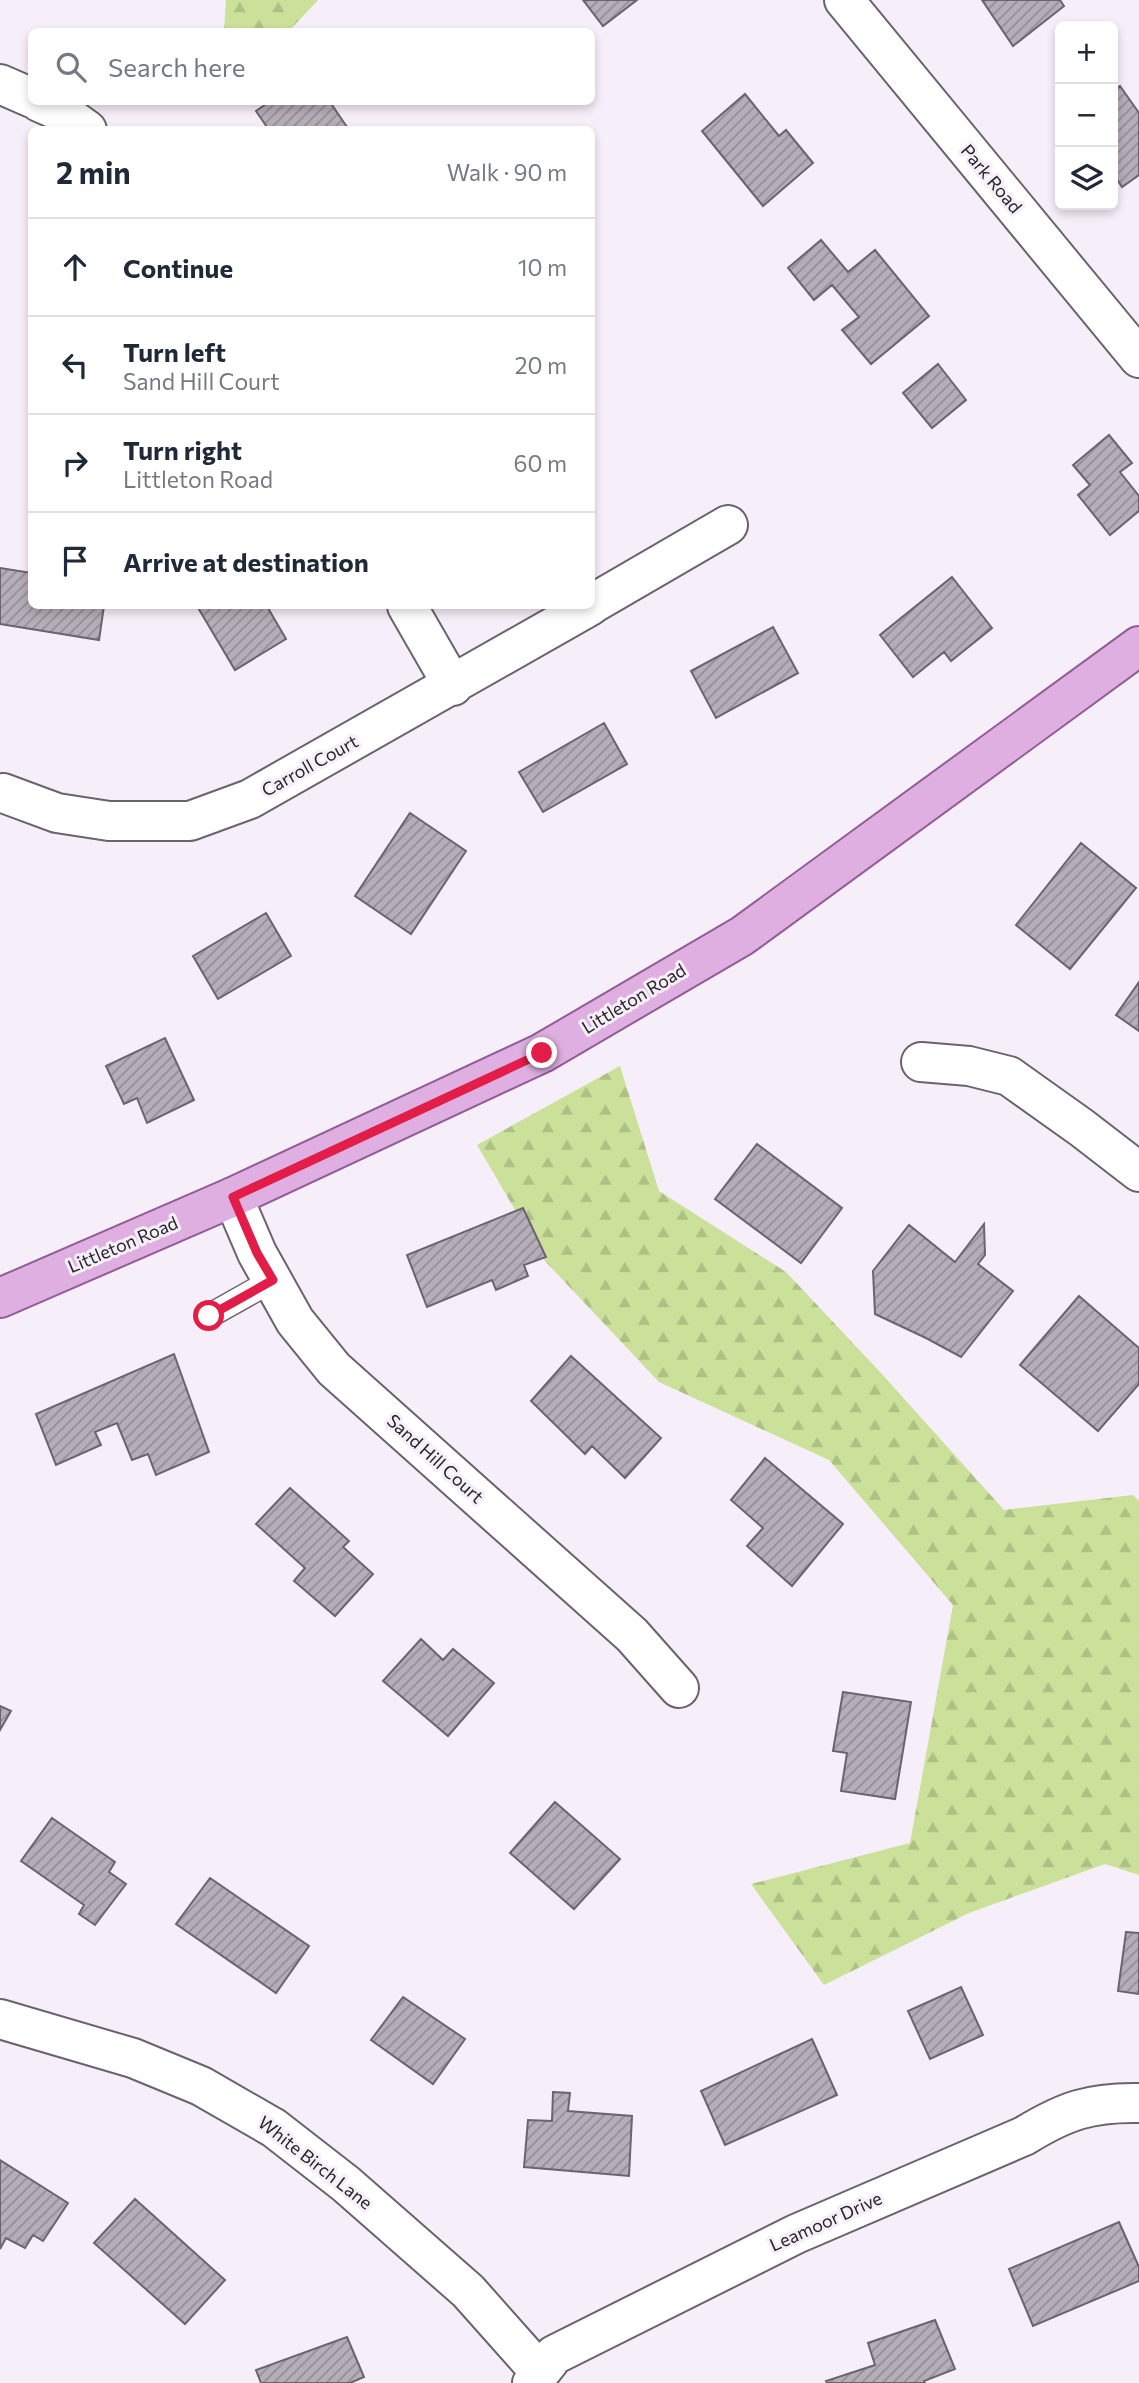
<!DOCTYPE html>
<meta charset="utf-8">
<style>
:root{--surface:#fff;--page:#f2f2f3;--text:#1f2937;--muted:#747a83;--line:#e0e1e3}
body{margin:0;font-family:Commissioner,sans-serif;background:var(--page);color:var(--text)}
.controls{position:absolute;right:21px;top:21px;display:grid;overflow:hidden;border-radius:10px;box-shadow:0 4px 10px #0003}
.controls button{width:63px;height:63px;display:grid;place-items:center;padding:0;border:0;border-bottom:2px solid var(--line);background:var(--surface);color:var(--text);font:35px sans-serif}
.stop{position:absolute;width:21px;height:21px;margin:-16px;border:5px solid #e11d48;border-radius:50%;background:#fff}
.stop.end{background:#e11d48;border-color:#fff;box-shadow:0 2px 7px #0008}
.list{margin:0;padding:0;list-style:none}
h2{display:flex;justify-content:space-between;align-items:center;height:91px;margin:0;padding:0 28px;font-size:30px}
h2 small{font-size:23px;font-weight:400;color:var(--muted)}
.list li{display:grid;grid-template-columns:46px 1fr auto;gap:21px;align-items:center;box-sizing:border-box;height:98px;padding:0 28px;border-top:2px solid var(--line)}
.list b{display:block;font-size:26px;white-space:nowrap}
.list p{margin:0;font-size:23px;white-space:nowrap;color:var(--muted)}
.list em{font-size:23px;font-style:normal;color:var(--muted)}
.icon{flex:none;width:38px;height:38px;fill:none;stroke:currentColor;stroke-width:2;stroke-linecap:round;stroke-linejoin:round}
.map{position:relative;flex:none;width:1139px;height:2383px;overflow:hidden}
.search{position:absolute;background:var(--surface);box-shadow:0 4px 10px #0003;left:28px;top:28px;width:567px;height:77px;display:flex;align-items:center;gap:18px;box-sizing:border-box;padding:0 24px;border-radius:10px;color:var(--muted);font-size:26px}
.panel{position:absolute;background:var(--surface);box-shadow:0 4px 10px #0003;left:28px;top:126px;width:567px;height:483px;border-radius:10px}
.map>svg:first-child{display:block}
.forest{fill:url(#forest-firs)}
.building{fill:url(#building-hatch);stroke:#6b646e;stroke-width:2}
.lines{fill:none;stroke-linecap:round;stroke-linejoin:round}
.lane-casing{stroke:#6a636d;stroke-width:26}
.street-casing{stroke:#6a636d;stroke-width:42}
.primary-casing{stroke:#915c95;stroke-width:42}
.lane{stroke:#fff;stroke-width:23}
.street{stroke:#fff;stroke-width:38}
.primary{stroke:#dfafe2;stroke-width:38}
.route{stroke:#e11d48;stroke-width:9}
.labels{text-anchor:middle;stroke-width:6;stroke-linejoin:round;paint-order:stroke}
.street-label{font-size:18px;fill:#282529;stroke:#f6eef9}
</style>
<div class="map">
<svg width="1139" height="2383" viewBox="0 0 1139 2383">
<defs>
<pattern id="forest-firs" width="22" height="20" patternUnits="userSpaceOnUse" patternTransform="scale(1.75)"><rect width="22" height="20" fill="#cbe19a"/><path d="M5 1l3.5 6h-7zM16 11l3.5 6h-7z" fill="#aec185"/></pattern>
<pattern id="building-hatch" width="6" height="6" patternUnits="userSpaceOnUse" patternTransform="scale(1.75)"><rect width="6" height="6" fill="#b5aeb8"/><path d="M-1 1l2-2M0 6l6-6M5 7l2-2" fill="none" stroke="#938d96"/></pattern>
</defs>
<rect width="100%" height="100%" fill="#f6eef9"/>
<path class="forest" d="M226 0H318L289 31H224Z
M620 1066 659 1191 786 1272 881 1373 1004 1510 1133 1495 1139 1501V1875L1105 1864 969 1913 824 1985 751 1884 910 1843 953 1605 829 1460 659 1382 545 1261 477 1145Z"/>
<path class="building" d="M583 0H637L603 26Z
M982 0H1060L1064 6 1013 46Z
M1120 86 1139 113V175L1122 187 1113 173V91Z
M745 94 779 136 786 130 813 163 763 206 702 131Z
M269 102H330L349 130H269L256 111Z
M821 240 848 272 875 250 929 316 871 364 842 330 859 317 832 285 814 300 788 268Z
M938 364 966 400 932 428 903 393Z
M1109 435 1132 463 1120 472 1139 496V511L1110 535 1078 495 1090 485 1073 465Z
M0 568 32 573V606H104L99 640 0 624Z
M952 577 992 628 951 661 944 652 913 677 880 635Z
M197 606H272L268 608 286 639 235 670Z
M773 627 798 673 716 718 691 671Z
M604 723 627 764 543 812 519 772Z
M410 813 466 851 411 934 355 896Z
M1081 843 1136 888 1070 969 1016 925Z
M266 913 291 956 218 999 193 956Z
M1139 982V1031L1116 1015Z
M165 1038 194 1100 147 1123 137 1098 124 1104 106 1066Z
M757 1144 842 1208 801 1263 715 1199Z
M523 1208 546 1257 524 1265 528 1276 496 1290 492 1280 427 1307 407 1255Z
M984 1224 985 1255 978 1264 1013 1291 961 1357 926 1338 875 1314 873 1271 909 1225 955 1262Z
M1079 1296 1139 1348V1384L1098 1431 1020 1365Z
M174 1354 209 1452 156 1475 148 1454 132 1460 117 1423 95 1432 101 1445 56 1465 36 1414Z
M571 1356 661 1438 625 1478 592 1446 585 1454 531 1401Z
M765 1458 843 1524 792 1586 747 1546 763 1528 731 1500Z
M290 1488 349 1541 343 1547 373 1574 335 1616 294 1581 305 1568 256 1524Z
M421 1639 443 1660 453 1649 494 1683 448 1736 383 1681Z
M843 1692 911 1702 895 1799 841 1791 847 1753 833 1751Z
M0 1706 11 1711 0 1730Z
M555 1802 620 1859 574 1909 510 1853Z
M52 1818 115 1862 109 1872 126 1884 95 1925 79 1914 84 1905 21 1861Z
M210 1878 309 1946 276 1993 176 1924Z
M1126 1932 1139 1933V1994L1118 1991Z
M961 1987 983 2035 930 2059 908 2011Z
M403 1997 465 2039 433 2084 371 2040Z
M812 2039 837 2095 725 2145 701 2091Z
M553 2092 570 2093 568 2111 632 2116 629 2176 524 2167 528 2120 552 2121Z
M0 2160 68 2203 43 2241 33 2235 25 2248 6 2238 0 2249Z
M135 2199 225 2280 185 2324 94 2243Z
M1119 2222 1139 2267V2281L1033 2326 1009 2269Z
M935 2320 955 2369 924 2381 925 2383H827L826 2381 875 2365 868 2343Z
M347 2337 364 2377 350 2383H261L256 2370Z"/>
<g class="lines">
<g class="lane-casing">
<path id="lane" d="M209 1316 273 1280"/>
</g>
<g class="street-casing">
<path id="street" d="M844 0 1139 358
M0 84 32 98
M39 102 62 112 87 130
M592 604 728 525
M407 606 453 686
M3 793 57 813 109 821H190L250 799 590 606
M921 1062 969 1066 1009 1076 1082 1128 1139 1172
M233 1197 257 1253 295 1321 334 1369 632 1635 679 1688
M0 2019 133 2058 201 2086 274 2128 346 2184 468 2291 540 2372
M532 2383 554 2355 796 2234 1024 2136C1065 2111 1090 2102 1139 2103"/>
</g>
<g class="primary-casing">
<path id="primary" d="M0 1298 233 1197 542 1053 742 936 1139 646"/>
</g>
<use href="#lane" class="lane"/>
<use href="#street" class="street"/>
<use href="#primary" class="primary"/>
</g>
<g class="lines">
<path class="route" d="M209 1316 273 1280 257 1253 233 1197 542 1053"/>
</g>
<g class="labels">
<g class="street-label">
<text transform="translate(991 179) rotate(50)" y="6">Park Road</text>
<text transform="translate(310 766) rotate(-29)" y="6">Carroll Court</text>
<text transform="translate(634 999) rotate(-31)" y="6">Littleton Road</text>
<text transform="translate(123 1245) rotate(-23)" y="6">Littleton Road</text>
<text transform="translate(435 1459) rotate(42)" y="6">Sand Hill Court</text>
<text transform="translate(315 2163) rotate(38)" y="6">White Birch Lane</text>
<text transform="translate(826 2222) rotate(-24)" y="6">Leamoor Drive</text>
</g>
</g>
</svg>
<div class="controls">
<button>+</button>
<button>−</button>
<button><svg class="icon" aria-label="layers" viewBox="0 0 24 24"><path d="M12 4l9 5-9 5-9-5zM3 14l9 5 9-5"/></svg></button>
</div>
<div class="stop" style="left:209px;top:1316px"></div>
<div class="stop end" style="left:542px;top:1053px"></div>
<div class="search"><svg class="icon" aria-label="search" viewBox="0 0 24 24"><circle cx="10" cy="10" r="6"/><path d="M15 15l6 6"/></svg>Search here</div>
<section class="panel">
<h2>2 min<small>Walk · 90 m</small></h2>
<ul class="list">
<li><svg class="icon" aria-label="ahead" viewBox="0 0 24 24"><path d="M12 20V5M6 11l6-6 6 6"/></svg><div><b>Continue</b></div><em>10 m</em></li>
<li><svg class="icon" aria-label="left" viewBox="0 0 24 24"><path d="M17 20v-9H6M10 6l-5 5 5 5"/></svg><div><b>Turn left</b><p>Sand Hill Court</p></div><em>20 m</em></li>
<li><svg class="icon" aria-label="right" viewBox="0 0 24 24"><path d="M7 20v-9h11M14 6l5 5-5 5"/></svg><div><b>Turn right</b><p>Littleton Road</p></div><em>60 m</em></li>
<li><svg class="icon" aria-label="arrive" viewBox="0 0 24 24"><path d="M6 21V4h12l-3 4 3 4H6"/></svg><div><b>Arrive at destination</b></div></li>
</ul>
</section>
</div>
